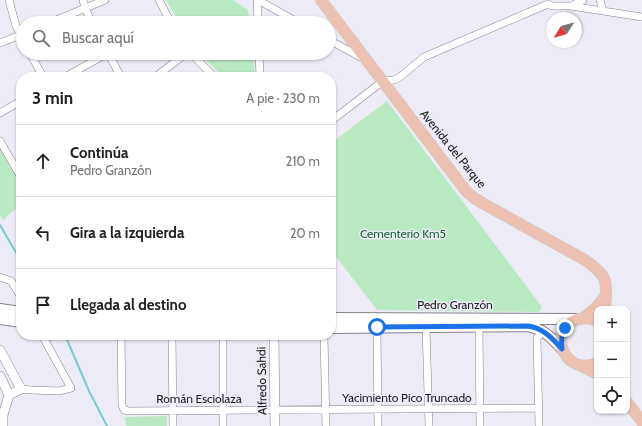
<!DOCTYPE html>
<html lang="es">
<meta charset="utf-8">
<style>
:root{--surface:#fff;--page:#f6f6f6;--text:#222;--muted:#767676;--line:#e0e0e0}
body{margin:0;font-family:Cabin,sans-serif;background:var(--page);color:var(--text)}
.controls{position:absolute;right:12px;bottom:12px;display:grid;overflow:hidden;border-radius:8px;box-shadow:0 1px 3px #0004}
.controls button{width:36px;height:36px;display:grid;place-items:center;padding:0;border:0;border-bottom:1px solid var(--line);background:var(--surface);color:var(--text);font:20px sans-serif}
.compass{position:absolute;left:546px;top:12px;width:36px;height:36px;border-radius:50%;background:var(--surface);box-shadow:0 1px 3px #0004;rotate:233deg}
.stop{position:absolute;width:12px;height:12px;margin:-9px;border:3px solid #1a73e8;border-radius:50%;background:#fff}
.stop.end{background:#1a73e8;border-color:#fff;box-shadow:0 1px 4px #0008}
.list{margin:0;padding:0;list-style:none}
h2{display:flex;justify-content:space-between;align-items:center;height:52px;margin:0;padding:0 16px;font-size:17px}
h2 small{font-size:13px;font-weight:400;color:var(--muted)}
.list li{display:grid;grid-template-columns:26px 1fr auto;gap:12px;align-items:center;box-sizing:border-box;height:72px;padding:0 16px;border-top:1px solid var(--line)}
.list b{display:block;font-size:15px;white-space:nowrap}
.list p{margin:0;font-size:13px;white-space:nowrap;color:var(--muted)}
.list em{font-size:13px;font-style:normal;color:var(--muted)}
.icon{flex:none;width:22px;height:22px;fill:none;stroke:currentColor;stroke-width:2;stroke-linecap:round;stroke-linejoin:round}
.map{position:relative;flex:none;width:642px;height:426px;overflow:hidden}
.search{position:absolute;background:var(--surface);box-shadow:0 1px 3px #0004;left:16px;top:16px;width:320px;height:44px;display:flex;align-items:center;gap:10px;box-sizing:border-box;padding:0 14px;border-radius:22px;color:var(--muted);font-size:15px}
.panel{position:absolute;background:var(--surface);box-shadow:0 1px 3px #0004;left:16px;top:72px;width:320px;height:268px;border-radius:16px}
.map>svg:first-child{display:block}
.green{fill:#baeac3}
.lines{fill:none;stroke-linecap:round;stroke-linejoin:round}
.stream{stroke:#78cdce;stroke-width:2}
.minor-casing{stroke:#85828d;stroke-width:8}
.tertiary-casing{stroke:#85828d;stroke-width:10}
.secondary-casing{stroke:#85828d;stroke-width:12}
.primary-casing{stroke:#cdcdce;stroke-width:12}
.minor{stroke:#fff;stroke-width:7}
.tertiary{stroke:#fff;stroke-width:9}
.secondary{stroke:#fff;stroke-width:10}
.primary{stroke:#ecc1b2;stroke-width:11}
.route{stroke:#1a73e8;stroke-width:5}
.labels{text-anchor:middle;stroke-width:3;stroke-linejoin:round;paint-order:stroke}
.street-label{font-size:12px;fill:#1c1b1f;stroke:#edebf6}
.park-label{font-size:12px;fill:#156732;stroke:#edebf6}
</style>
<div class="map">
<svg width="642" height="426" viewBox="0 0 642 426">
<rect width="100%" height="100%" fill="#edebf6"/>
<path class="green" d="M166 0H233L248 10 250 23H180Z
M199 53H253L255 76 254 77H223Z
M387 101 542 307 539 312 377 310 331 250V143Z
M0 144 21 180V204L3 220 0 215Z
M167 416V426H126L125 417Z"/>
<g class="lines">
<path class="stream" d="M0 225 21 261
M65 335 89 391 107 426"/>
<g class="minor-casing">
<path id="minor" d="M9 0 16 26 23 39
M83 0 85 8 92 23
M159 0 171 23
M257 0 258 23
M258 0 299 23
M600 0 603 11
M548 4 552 6H571L642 17
M571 6 583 0
M49 23 105 0
M329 40 364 59
M0 43 23 34
M30 53 43 77
M108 53 121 77
M191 53 214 77
M259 53 260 77
M65 77 108 53
M155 77 187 53
M0 113 21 101
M331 121 383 81 394 80 400 77 424 57 548 4
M0 141 21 177
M0 277 11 281 21 297
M479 326 480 426
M377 327 378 426
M426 327 429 426
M121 335 122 405 124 410 129 411 539 408
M172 335 173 426
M223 335V426
M324 335 326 426
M21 389 32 390 59 391 71 388 42 335
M539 426 537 338 543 331"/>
</g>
<g class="tertiary-casing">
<path id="tertiary" d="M274 335 275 426
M0 350 21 389 9 395
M0 376 9 395
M3 426V415L9 395"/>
</g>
<g class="secondary-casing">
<path id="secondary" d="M0 309 21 312
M331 318 579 319
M0 319 21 322
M331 328 528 326C543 329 552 338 562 349"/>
</g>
<g class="primary-casing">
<path id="primary" d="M321 0 466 191 474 198 484 204 585 260C609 276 607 282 605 309
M583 318 596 308 606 295
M597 321C590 318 583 317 576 320 546 333 566 377 597 363
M581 366 597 374
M627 402 642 422"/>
</g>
<use href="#minor" class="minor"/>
<use href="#tertiary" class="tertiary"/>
<use href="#secondary" class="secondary"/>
<use href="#primary" class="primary"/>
</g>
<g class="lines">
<path class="route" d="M377 327 528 326C543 328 552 338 562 349 561 341 561 335 565 328"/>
</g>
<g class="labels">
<g class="street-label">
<text transform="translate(453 149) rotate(51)" y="4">Avenida del Parque</text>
<text x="455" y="309">Pedro Granzón</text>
<text transform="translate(262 381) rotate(-91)" y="4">Alfredo Sahdi</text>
<text x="407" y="402">Yacimiento Pico Truncado</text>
<text x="199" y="403">Román Esciolaza</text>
</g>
<g class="park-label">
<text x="403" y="238">Cementerio Km5</text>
</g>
</g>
</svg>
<div class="controls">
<button>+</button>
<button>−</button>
<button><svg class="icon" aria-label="locate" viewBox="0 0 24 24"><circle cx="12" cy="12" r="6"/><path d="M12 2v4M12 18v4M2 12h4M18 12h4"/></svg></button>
</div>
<svg class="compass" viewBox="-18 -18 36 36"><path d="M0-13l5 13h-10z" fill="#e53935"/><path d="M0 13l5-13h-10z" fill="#767676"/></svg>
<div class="stop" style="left:377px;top:327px"></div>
<div class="stop end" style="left:565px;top:328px"></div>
<div class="search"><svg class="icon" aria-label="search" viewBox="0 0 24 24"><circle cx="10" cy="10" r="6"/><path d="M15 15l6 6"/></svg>Buscar aquí</div>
<section class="panel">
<h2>3 min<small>A pie · 230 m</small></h2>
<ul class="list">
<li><svg class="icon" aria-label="ahead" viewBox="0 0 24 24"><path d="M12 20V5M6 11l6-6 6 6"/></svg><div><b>Continúa</b><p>Pedro Granzón</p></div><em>210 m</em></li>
<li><svg class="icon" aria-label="left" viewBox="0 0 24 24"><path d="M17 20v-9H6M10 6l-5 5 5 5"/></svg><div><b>Gira a la izquierda</b></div><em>20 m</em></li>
<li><svg class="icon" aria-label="arrive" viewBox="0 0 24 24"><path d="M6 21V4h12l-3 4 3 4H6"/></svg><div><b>Llegada al destino</b></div></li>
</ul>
</section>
</div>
